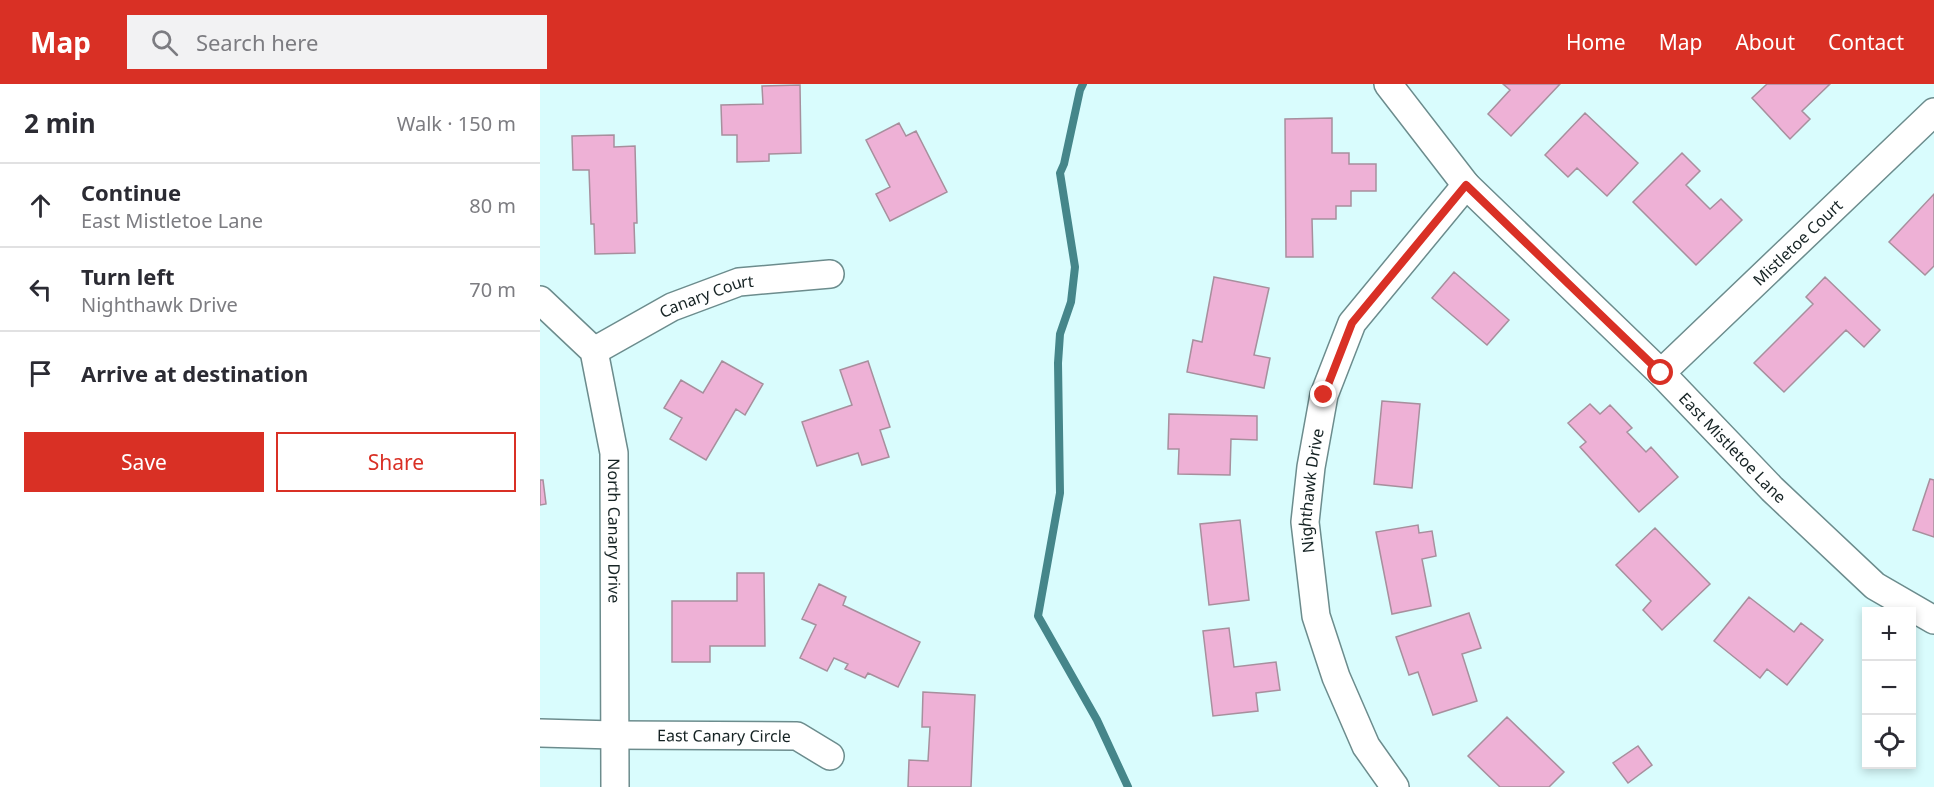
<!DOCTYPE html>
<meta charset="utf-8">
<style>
:root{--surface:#fff;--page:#f2f2f3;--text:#2b2b33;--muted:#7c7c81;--line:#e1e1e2;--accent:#d93025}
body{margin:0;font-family:"Noto Sans",sans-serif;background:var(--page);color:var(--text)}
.controls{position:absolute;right:18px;bottom:18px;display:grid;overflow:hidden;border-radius:0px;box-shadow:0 3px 9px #0003}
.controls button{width:54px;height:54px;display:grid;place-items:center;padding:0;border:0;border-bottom:2px solid var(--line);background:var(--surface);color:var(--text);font:30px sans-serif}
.stop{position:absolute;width:18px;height:18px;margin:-14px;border:4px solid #d93025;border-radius:50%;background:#fff}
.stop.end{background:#d93025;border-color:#fff;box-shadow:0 2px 6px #0008}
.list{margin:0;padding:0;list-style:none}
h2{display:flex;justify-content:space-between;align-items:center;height:78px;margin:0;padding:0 24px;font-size:26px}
h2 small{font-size:20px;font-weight:400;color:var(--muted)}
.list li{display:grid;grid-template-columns:39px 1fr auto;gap:18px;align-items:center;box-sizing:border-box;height:84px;padding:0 24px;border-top:2px solid var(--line)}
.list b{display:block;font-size:22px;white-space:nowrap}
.list p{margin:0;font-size:20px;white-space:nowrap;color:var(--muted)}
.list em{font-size:20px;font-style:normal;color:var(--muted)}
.actions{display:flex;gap:12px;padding:18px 24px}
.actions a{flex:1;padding:14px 0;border:2px solid var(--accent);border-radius:0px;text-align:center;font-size:21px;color:var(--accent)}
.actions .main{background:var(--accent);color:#fff}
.icon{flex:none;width:33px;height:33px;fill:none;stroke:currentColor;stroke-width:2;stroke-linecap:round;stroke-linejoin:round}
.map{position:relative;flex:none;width:1394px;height:703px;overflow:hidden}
header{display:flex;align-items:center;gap:36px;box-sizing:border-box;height:84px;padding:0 30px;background:var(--accent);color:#fff}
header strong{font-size:28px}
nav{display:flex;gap:33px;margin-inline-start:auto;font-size:21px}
.search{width:420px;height:54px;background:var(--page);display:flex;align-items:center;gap:15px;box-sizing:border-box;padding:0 21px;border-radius:0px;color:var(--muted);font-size:22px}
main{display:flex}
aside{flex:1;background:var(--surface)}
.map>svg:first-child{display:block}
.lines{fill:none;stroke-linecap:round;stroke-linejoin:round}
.stream{stroke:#45868a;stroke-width:8}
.building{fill:#eeb1d6;stroke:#a78f9d;stroke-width:1.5}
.minor-casing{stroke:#6c8c8d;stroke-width:30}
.minor{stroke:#fff;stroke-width:27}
.route{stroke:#d93025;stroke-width:8}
.labels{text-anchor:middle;stroke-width:6;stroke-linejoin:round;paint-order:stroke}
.street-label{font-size:16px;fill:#162324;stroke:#d9fcfd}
</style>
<header>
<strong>Map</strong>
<div class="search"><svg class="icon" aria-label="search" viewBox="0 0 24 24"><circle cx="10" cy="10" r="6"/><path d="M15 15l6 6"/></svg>Search here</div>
<nav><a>Home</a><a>Map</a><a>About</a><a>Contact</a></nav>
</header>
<main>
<aside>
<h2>2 min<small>Walk · 150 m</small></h2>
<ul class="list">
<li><svg class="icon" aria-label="ahead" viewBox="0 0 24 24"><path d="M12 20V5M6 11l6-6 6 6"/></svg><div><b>Continue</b><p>East Mistletoe Lane</p></div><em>80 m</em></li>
<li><svg class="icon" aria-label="left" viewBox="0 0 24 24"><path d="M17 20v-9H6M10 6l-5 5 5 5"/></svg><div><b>Turn left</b><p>Nighthawk Drive</p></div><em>70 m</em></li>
<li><svg class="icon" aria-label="arrive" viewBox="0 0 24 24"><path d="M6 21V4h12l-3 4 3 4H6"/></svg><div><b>Arrive at destination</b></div></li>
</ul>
<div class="actions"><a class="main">Save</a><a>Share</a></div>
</aside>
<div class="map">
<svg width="1394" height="703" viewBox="0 0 1394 703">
<rect width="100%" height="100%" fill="#d9fcfd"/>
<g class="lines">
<path class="stream" d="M543 0 540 6 524 80 520 89 535 183 531 218 520 250 518 279 520 409 498 532 557 636 588 703"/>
</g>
<path class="building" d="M963 0H1020L971 52 948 30 970 6Z
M1227 0H1290L1262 27 1270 35 1250 55 1212 14Z
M260 1 261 69 229 70V77L197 78V51H182L181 21 223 20 222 2Z
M1045 29 1098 79 1067 112 1037 84 1028 93 1005 71Z
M792 34V69H809V80H836V107H811V122H796V135H772L773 173H746L745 35Z
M359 39 366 52 376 47 407 108 350 137 336 110 350 103 326 56Z
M74 51V63L95 62 97 139H94L95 169 55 170 54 140H51L49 86H33L32 52Z
M1142 69 1160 87 1146 101 1170 125 1181 115 1202 136 1156 181 1093 118Z
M1394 110V182L1385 191 1349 158Z
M914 188 969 236 947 261 892 214Z
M674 193 729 204 714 271 730 274 724 304 647 288 653 256 662 258Z
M1285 193 1340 246 1324 263 1306 246 1244 308 1214 279 1273 220 1266 213Z
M182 277 223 300 205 331 196 325 166 376 130 355 142 334 124 324 141 296 163 309Z
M328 277 350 343 340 346 349 373 322 381 318 369 277 382 262 338 312 321 300 286Z
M842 317 880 320 872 404 834 400Z
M1050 320 1060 330 1070 321 1092 344 1087 348 1106 368 1111 363 1138 393 1099 428 1040 363 1046 358 1028 339Z
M629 330 717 332V356L691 355 690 391 638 390 639 365H628Z
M1390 395 1394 396V453L1373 446Z
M0 396H3L6 420 0 421Z
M700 436 709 516 669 521 660 440Z
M878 441 879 449 892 447 896 472 882 475 891 522 852 530 836 448Z
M1115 444 1170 500 1122 546 1103 526 1111 517 1076 481Z
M197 489H224L225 562H170V578H132V517H197Z
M279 500 306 513 303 521 380 558 358 603 328 589 325 594 305 585 308 580 294 574 287 587 260 574 276 541 262 535Z
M1209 513 1254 548 1261 539 1283 556 1247 601 1227 585 1220 594 1174 557Z
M929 529 941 564 922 570 937 617 893 631 878 588 869 591 856 553Z
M689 544 694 583 736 578 740 606 716 609 718 627 673 632 663 547Z
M383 608 435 611 431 703H368L369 676 388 677 390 643H382Z
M967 633 1024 688 1009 703H960L928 672Z
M1098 662 1112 681 1088 699 1073 679Z"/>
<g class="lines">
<g class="minor-casing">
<g id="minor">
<path id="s1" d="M848 0 926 101 1121 289 1232 405 1335 502 1394 536"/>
<path id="s2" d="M0 216 54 267 74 369 75 703"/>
<path id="s3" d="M54 267 132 223 199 198 290 190"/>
<path id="s4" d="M1121 289 1394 28"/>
<path id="s5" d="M0 649 74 651 257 652 290 672"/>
<path id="s6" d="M855 703 826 662 796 593 776 532 765 438 771 383 784 311 812 239 926 101"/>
</g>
</g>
<use href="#minor" class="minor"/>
</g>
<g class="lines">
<path class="route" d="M784 311 812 239 926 101 1121 289"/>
</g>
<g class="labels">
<g class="street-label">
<text dy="6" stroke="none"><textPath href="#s4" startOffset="189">Mistletoe Court</textPath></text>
<text dy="6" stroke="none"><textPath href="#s3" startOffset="126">Canary Court</textPath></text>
<text dy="6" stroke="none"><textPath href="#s1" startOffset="502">East Mistletoe Lane</textPath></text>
<text dy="6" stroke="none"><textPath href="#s6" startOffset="316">Nighthawk Drive</textPath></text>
<text dy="6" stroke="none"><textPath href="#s2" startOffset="256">North Canary Drive</textPath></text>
<text dy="6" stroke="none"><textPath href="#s5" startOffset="184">East Canary Circle</textPath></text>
</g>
</g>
</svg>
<div class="controls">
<button>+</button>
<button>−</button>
<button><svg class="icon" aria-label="locate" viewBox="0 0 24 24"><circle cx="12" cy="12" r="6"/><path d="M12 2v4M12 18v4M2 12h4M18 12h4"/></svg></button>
</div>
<div class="stop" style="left:1121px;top:289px"></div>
<div class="stop end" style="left:784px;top:311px"></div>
</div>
</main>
